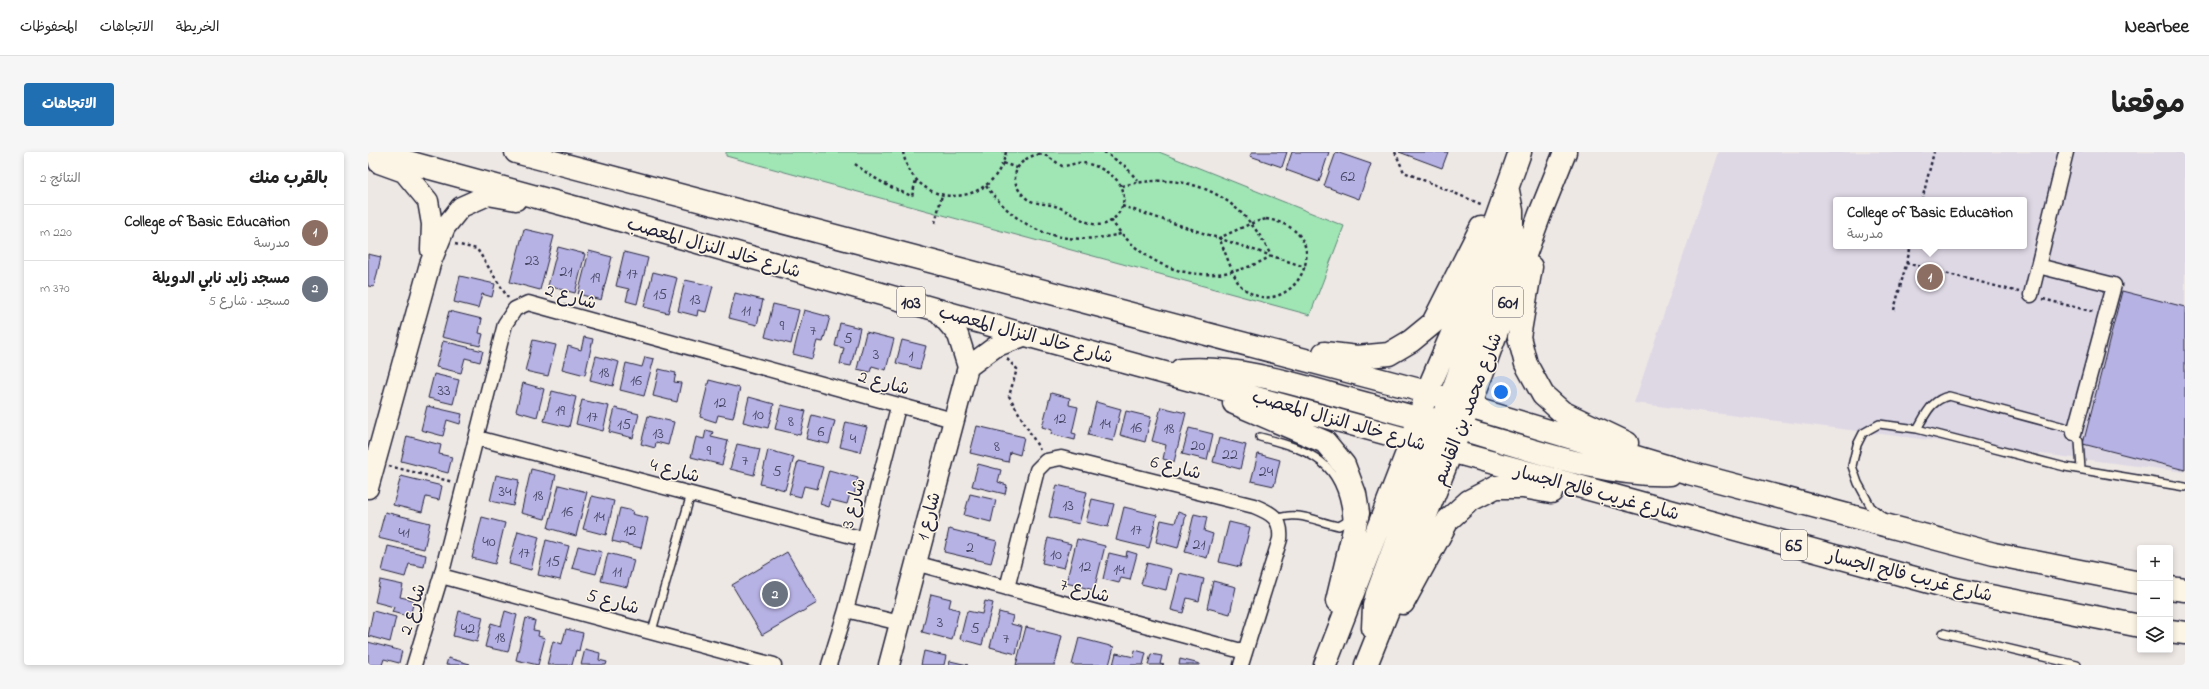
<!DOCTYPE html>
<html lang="ar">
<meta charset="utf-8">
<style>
:root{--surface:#fff;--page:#f6f6f6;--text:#222;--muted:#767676;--line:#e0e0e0;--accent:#1f6fb2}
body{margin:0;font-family:"Indie Flower","Playpen Sans Arabic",sans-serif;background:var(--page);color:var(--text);direction:rtl}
.controls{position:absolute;right:12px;bottom:12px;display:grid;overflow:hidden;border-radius:4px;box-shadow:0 2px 6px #0003}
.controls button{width:36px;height:36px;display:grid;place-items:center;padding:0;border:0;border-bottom:1px solid var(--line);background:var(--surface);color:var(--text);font:20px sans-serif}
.you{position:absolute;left:1133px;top:240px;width:14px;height:14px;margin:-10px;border:3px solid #fff;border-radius:50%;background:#1a73e8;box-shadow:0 0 0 6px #1a73e833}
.badge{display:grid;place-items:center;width:26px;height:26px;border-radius:50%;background:var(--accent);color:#fff;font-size:13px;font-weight:700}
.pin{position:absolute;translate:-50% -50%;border:2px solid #fff;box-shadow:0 1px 4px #0006}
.popup{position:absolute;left:1465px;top:45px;width:194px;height:52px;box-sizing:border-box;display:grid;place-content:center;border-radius:4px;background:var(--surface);filter:drop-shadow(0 1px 3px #0005);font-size:13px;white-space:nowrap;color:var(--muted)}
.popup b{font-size:15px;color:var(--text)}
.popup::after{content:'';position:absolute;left:50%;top:100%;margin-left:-8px;border:8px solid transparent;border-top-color:var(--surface)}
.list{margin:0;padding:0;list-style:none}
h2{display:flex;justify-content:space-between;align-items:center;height:52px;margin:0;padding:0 16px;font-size:17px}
h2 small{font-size:13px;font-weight:400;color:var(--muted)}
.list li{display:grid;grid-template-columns:26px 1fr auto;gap:12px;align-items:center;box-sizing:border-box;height:56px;padding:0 16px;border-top:1px solid var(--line)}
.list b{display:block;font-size:15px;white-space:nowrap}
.list p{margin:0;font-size:13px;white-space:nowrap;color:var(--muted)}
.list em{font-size:13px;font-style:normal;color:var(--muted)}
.icon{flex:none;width:22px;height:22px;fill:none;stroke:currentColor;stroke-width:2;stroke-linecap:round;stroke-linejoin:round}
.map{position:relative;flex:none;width:1817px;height:513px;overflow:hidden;direction:ltr;border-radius:4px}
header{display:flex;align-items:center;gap:24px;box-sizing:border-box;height:56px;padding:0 20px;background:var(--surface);border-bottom:1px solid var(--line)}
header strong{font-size:19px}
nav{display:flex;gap:22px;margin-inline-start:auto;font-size:14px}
.intro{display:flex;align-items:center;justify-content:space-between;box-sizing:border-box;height:96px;padding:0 24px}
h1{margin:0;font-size:28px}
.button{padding:10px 18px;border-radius:4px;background:var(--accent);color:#fff;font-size:14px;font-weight:700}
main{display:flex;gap:24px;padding:0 24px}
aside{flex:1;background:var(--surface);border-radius:4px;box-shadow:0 2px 6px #0003}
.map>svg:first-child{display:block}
.built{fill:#ded8e5;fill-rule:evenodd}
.green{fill:#9fe6b4;stroke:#608478}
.building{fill:#b7b2e4;stroke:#22223b}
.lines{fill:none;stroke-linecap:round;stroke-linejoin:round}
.lane-casing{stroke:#22223b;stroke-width:10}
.street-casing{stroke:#22223b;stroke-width:17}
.secondary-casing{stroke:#22223b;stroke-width:23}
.primary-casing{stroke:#22223b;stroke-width:25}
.path{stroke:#22223b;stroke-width:2.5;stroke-dasharray:3 3;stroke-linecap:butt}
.lane{stroke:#fcf5e5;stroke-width:7}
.street{stroke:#fcf5e5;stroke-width:14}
.secondary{stroke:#fcf5e5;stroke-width:20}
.primary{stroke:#fcf5e5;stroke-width:22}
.labels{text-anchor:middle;stroke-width:3;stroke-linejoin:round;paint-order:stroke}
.number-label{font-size:16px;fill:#474665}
.shield{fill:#fcf5e5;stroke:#63616e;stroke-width:1}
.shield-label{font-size:17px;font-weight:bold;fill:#22223b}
.street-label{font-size:18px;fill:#22223b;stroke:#fcf5e5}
</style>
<header>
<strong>Nearbee</strong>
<nav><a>الخريطة</a><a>الاتجاهات</a><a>المحفوظات</a></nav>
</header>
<div class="intro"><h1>موقعنا</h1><a class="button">الاتجاهات</a></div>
<main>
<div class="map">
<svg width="1817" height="513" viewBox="0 0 1817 513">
<rect width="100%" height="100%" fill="#eee8e5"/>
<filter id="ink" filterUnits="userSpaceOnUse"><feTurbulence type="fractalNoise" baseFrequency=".025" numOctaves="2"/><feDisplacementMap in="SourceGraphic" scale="8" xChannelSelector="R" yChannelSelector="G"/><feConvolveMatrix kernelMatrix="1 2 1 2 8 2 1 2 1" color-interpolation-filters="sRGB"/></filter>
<g filter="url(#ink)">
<path class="built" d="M1350 0H1817V320L1266 251ZM1468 48H1656V94H1468Z"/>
<path class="green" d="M358 0H791L976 74 942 163 358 4Z"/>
<path class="building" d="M884 0H919L914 15 882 4Z
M924 0H961L951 30 918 18Z
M968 0 1003 12 991 47 956 34Z
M1031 0H1080L1074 16Z
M156 77 186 84 172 138 142 130Z
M190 95 217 102 207 141 180 134Z
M221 99 244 105 233 148 210 142Z
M256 100 280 106 269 152 258 149 261 137 248 134Z
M0 102 13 105 6 135 0 134Z
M285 120 309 126 300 161 276 155Z
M92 124 127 132 124 145 114 142 110 156 86 150Z
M317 128 345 134 338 160 330 158 329 164 310 159Z
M1754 139 1817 155V318L1715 292Z
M367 141 395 148 389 173 361 166Z
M405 152 431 158 423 192 397 185Z
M436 158 462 165 455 190 449 189 444 207 425 202Z
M81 159 114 167 111 181 115 182 112 194 74 185Z
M472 171 492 176 483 214 472 212 476 196 467 194Z
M498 180 526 187 518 218 504 214 502 220 489 217Z
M216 185 225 187 217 223 194 217 200 194 213 198Z
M165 188 188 193 180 224 157 219Z
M534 188 558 194 552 217 528 211Z
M75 189 115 199 112 210 97 206 93 221 68 215Z
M228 204 251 210 245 234 222 228Z
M277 205 286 207 276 244 252 238 258 211 274 215Z
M291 217 308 221 306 230 313 231 309 250 285 244Z
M66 222 91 228 85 252 60 246Z
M341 228 372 236 365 266 350 263 348 270 332 265Z
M155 231 176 237 169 265 148 259Z
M184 239 208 245 201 275 176 269Z
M683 241 702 246 701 253 710 255 704 281 708 282 707 288 683 282 684 278 674 275Z
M381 245 406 252 400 276 375 270Z
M214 248 241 254 235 279 208 272Z
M728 250 753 257 745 289 720 283Z
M413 253 438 259 432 283 407 277Z
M59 254 94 262 92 272 79 268 75 284 53 278Z
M793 255 818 261 806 310 795 307 798 293 784 289Z
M247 256 271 262 265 286 241 280Z
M758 259 783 265 777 290 752 283Z
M444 263 467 269 461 292 438 287Z
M280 264 306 270 300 293 288 290 287 296 273 292Z
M478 270 499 275 492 300 472 295Z
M609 274 656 285 652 303 642 300 640 310 602 301Z
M821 276 845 282 839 308 814 302Z
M338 278 345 280 343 285 360 289 354 313 323 305 328 285 336 287Z
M39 284 73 293 71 302 84 305 80 321 33 309Z
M851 286 878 293 872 317 845 310Z
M369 292 392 297 386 323 362 317Z
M400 298 426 305 417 338 392 332Z
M890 302 912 308 906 334 883 329Z
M430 309 455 315 449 337 436 334 433 345 421 342Z
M610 312 633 318 630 330 639 333 637 342 604 334Z
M163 317 188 323 177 367 153 361Z
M461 318 490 326 486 343 482 342 479 352 463 348 461 355 452 352Z
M128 323 151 328 145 354 122 349Z
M33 324 74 334 71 348 58 345 54 360 25 353Z
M191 333 219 340 208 384 180 376Z
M689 333 719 340 711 372 681 365Z
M602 342 628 348 623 370 596 363Z
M224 344 246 349 238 383 215 377Z
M724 347 746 352 740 375 718 370Z
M756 355 789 363 781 396 748 388Z
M252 356 265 359 264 362 280 366 273 396 244 389Z
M17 360 62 371 56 397 10 386Z
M810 360 818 363 810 396 788 390 793 368 807 371Z
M826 362 839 365 836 379 845 382 839 406 817 400Z
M114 365 137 371 127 412 104 406Z
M861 370 882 375 872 415 851 410Z
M581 377 629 389 623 411 576 400Z
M150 379 171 385 163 418 141 412Z
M680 386 703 392 696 416 674 411Z
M709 387 737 394 726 438 698 431Z
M178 388 201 394 192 428 170 423Z
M20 394 58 403 56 415 41 412 37 425 14 419Z
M210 394 234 400 228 422 204 416Z
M759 399 769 402 762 428 753 426 751 431 735 427 741 401 758 405Z
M419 400 449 451 394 483 364 433Z
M240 401 266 408 259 435 233 429Z
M779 411 803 417 798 438 773 432Z
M812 421 836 427 831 449 819 446 815 461 803 458Z
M12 428 35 433 32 445 46 448 42 465 24 460 26 455 7 450Z
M845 429 868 435 862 462 839 456Z
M563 442 583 447 581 455 591 458 584 488 554 480Z
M617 449 625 451 614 493 592 487 599 459 614 462Z
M5 459 28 465 22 490 0 484Z
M91 459 115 465 109 490 85 484Z
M137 459 149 463 140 500 117 495 123 471 133 474Z
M631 460 645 464 643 472 654 475 648 502 622 495Z
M158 466 167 469 165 478 171 479 170 484 177 486 170 513 148 508Z
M658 475 694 484 687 513H648Z
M198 477 215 481 211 499 208 498 204 513H179L185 489 194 492Z
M711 486 746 495 741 513H704Z
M0 490 34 499 31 511 16 507 14 513H0Z
M217 497 232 501 231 508 239 510 238 513H213Z
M767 498 778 501 775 513H745L748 501 766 505Z
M556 499 578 504 576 513H553Z
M783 502 794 504 792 512 796 513H780Z
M80 506 102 512 101 513H78Z
M812 507 832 512V513H811Z
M582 509 600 513H581Z"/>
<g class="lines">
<g class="lane-casing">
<path id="lane" d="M1549 277C1558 262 1563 248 1581 244L1700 276 1711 289 1713 317
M892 285C942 298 975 310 979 367L978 370 971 374C949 370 930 358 908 367
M1516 365 1503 355 1490 331 1484 314 1489 293 1495 281 1511 272 1549 277 1697 315 1817 335
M284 479 323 342
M1575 481 1709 513"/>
</g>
<g class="street-casing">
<path id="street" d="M1670 114 1746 133 1706 281
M1663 143 1698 0
M109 286 495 387
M547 411 877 500
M73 424 406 513
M639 436 669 318 678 309 693 306 886 354C903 361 914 366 912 387L873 513
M478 458 532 471
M46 513 73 424 137 172 147 157 160 151 585 268
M461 513 478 458 530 255"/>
</g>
<g class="secondary-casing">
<path id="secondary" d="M11 11 36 20 60 49 64 72 63 98
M600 215 627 195 658 183
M0 336 62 112 77 75 93 55 120 43 148 48
M521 513 600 215 590 183 568 157"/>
</g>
<g class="primary-casing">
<path id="primary" d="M3 0 220 59 658 183 1587 437 1772 474
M148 0 1059 240 1101 255 1321 321 1626 402 1772 431
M1163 115 1151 185 1158 212 1175 243 1194 260 1259 291
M956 201 989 205 1021 202 1043 189 1065 171 1113 76
M813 218C877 213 941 237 1003 253 1027 260 1055 270 1080 267 1088 266 1095 260 1101 255
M866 251 957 290 976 313 987 342 990 361 969 449
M1076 262 1144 78V59L1140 39
M1078 277H1092C1157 295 1235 325 1302 322
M1802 436 1817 438
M1035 451 1080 368 1101 349 1128 335H1155L1183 340
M1005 476 1006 454 1009 442 1057 312 1060 278
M1802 479 1817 481
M957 513 1044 288 1059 240 1104 135 1152 0
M998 513 1101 255 1172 62 1197 0"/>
</g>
<path class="path" d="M535 0C546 59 626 58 638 0
M736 0 757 14 771 30
M1027 0 1036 20 1115 53
M671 2 679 4 694 14C700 14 704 12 709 11 722 9 745 21 751 31 757 38 757 49 753 57 735 89 712 64 690 55 681 51 666 53 658 46 638 29 647 7 671 2Z
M635 11 649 16
M487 12C505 26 522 36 544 44L548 28
M618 34C655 82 694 95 753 82
M1554 48 1566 0
M754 54 937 115
M898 67C980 80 919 180 872 133 866 127 856 96 851 86L884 71Z
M743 68C782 124 845 138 903 104 874 42 820 17 754 34
M567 71 574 43
M87 92 109 97 140 146
M1538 111 1651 140
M1675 147 1726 160
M1526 158 1543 94
M639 207 649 217 641 244 672 298
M21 314 85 330"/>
<use href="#lane" class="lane"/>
<use href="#street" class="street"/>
<use href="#secondary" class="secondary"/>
<use href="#primary" class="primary"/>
</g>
</g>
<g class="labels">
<g class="number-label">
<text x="980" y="29">62</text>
<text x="164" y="113">23</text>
<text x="198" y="124">21</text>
<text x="264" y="126">17</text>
<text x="227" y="130">19</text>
<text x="292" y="147">15</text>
<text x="327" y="152">13</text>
<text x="378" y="163">11</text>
<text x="414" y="178">9</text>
<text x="445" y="183">7</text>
<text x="480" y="191">5</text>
<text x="508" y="207">3</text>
<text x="543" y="208">1</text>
<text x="236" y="225">18</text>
<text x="268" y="233">16</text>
<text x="76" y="243">33</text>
<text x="352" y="255">12</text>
<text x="192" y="263">19</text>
<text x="390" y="267">10</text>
<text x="224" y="269">17</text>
<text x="692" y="271">12</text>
<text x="423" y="274">8</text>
<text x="737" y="276">14</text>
<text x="256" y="277">15</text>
<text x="768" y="280">16</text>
<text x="801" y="281">18</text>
<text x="453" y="284">6</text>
<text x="290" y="286">13</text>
<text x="485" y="291">4</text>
<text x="830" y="298">20</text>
<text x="629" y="299">8</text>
<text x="341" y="303">9</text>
<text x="862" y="307">22</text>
<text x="377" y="313">7</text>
<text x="409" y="324">5</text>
<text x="898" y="324">24</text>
<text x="137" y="344">34</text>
<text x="170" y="348">18</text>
<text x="700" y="358">13</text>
<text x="199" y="364">16</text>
<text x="231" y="369">14</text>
<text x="768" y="382">17</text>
<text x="262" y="383">12</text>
<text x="36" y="385">41</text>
<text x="121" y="394">40</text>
<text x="831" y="397">21</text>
<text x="602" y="400">2</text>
<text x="156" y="405">17</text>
<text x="688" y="407">10</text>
<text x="185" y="414">15</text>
<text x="717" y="419">12</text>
<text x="751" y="422">14</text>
<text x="249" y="424">11</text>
<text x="572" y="475">3</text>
<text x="100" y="481">42</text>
<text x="607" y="481">5</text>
<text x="132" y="490">18</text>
<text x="638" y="491">7</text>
</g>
<g class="shield">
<rect x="529" y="135" width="28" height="30" rx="3"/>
<rect x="1125" y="135" width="30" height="30" rx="3"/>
<rect x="1413" y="378" width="26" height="30" rx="3"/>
</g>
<g class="shield-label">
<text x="543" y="156">103</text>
<text x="1140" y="156">601</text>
<text x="1426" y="399">65</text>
</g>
<g class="street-label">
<text transform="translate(346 95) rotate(16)" y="6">شارع خالد النزال المعصب</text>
<text transform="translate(203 144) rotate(16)" y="6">شارع 2</text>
<text transform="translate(658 182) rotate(15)" y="6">شارع خالد النزال المعصب</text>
<text transform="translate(516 230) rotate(15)" y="6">شارع 2</text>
<text transform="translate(1099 257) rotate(-69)" y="6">شارع محمد بن القاسم</text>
<text transform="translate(971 268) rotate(16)" y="6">شارع خالد النزال المعصب</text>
<text transform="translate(808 315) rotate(14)" y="6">شارع 6</text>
<text transform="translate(307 318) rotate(15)" y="6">شارع 4</text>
<text transform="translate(1229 340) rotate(15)" y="6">شارع غريب فالح الجسار</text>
<text transform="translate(485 351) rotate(-75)" y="6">شارع 3</text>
<text transform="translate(560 364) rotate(-75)" y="6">شارع 1</text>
<text transform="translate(1542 423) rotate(14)" y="6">شارع غريب فالح الجسار</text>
<text transform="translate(717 438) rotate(15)" y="6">شارع 7</text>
<text transform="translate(245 449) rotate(15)" y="6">شارع 5</text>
<text transform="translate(44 457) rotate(-73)" y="6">شارع 2</text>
</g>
</g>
</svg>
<div class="controls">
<button>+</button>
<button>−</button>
<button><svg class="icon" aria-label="layers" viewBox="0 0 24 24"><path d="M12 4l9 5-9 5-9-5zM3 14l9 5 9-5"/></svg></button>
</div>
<div class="you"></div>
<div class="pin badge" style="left:1562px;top:125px;background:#8d6e63">1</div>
<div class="popup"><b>College of Basic Education</b>مدرسة</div>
<div class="pin badge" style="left:407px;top:442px;background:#6b7280">2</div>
</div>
<aside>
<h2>بالقرب منك<small>النتائج: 2</small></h2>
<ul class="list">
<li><span class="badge" style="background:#8d6e63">1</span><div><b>College of Basic Education</b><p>مدرسة</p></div><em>220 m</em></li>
<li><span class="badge" style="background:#6b7280">2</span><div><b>مسجد زايد نابي الدويلة</b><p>مسجد · شارع 5</p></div><em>370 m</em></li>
</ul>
</aside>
</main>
